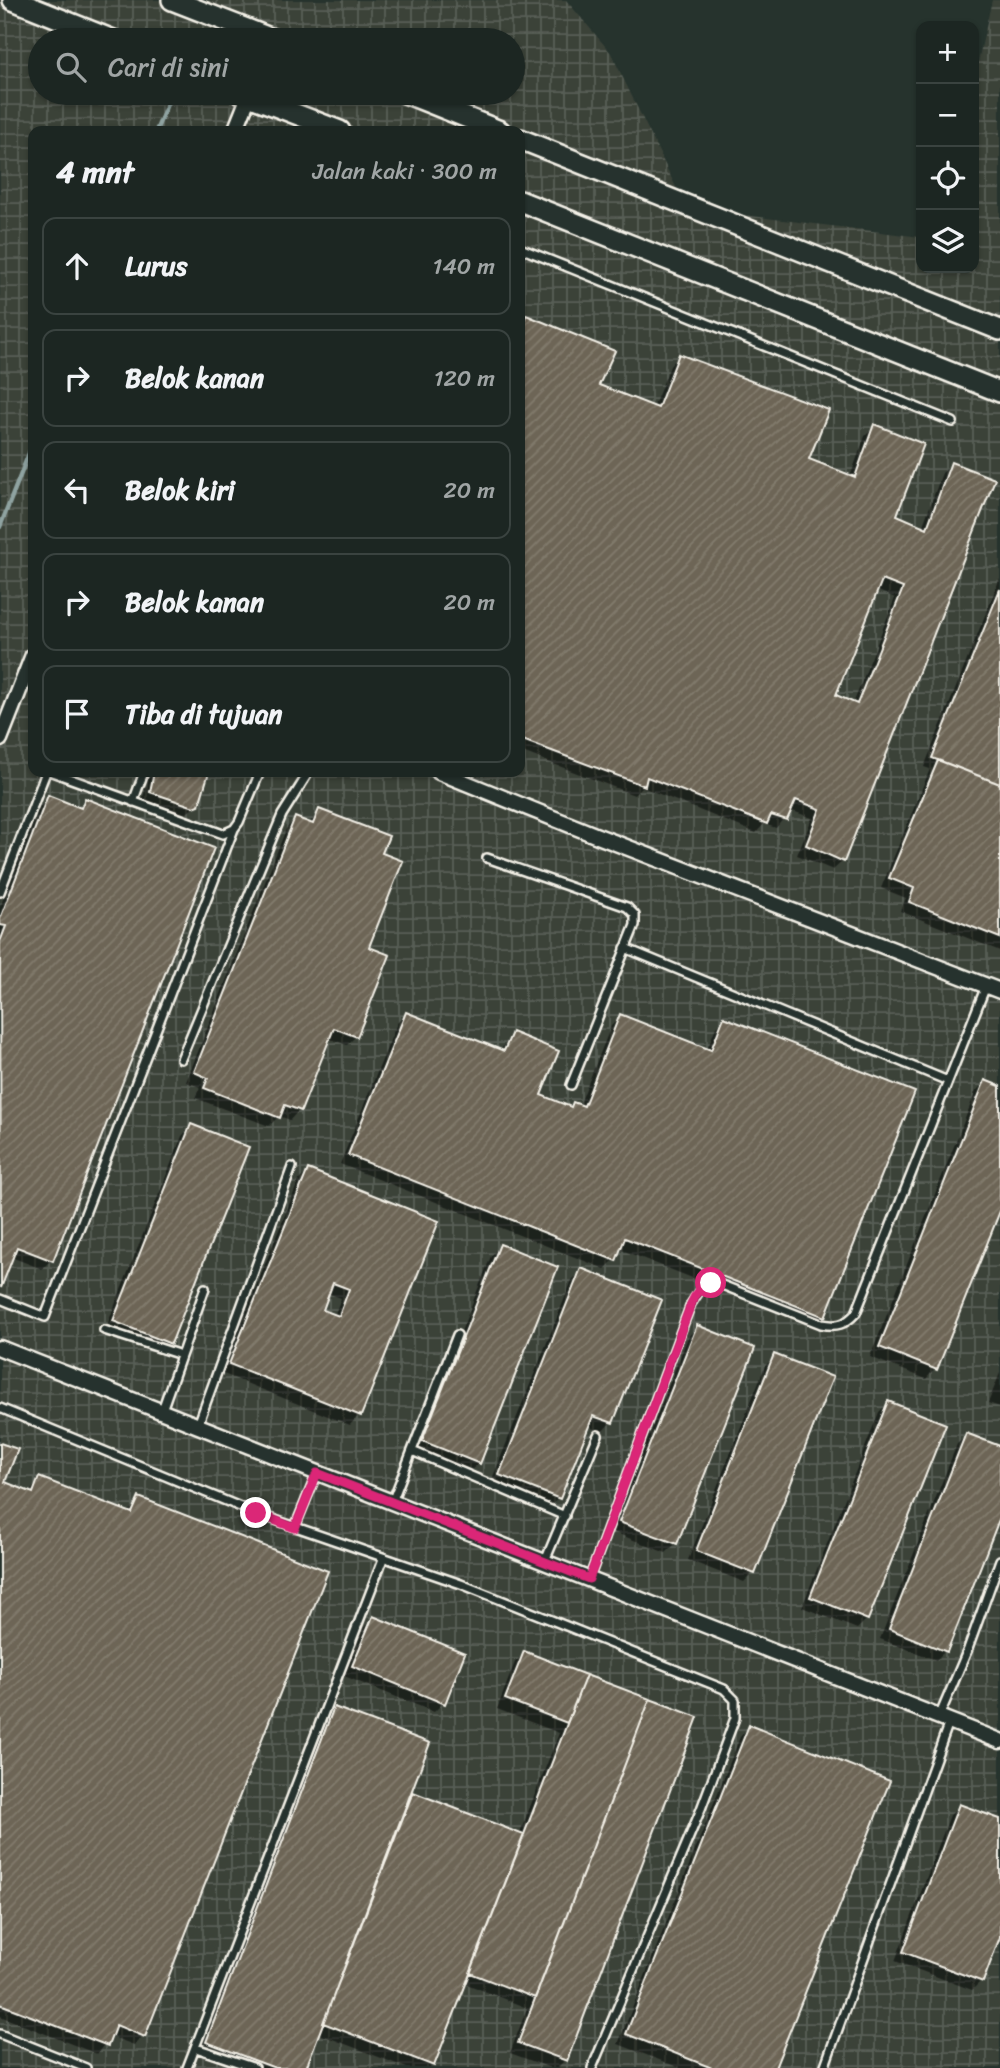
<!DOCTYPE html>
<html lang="id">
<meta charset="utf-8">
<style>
:root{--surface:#1c2622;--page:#252e2a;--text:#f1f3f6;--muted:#a0a5a5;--line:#3a4340}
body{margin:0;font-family:Sriracha,sans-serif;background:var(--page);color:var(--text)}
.controls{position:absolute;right:21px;top:21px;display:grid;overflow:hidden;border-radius:14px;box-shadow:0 2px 5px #0004}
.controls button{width:63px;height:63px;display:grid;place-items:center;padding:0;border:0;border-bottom:2px solid var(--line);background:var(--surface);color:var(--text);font:35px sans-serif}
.stop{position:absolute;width:21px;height:21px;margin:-16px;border:5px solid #db2777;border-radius:50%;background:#fff}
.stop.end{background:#db2777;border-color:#fff;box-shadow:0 2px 7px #0008}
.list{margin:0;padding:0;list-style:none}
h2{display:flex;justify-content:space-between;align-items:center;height:91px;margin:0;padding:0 28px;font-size:30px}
h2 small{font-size:23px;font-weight:400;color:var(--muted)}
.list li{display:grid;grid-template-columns:46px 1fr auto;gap:21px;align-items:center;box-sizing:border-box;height:98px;margin:0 14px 14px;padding:0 14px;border:2px solid var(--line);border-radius:14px}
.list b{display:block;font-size:26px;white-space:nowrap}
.list em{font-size:23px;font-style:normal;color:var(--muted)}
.icon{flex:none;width:38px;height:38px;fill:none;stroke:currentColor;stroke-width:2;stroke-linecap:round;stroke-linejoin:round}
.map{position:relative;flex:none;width:1000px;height:2068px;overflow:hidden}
.search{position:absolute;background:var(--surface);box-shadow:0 2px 5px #0004;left:28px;top:28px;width:497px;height:77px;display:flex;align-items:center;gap:18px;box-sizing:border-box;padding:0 24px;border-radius:38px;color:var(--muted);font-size:26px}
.panel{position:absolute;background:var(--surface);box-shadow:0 2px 5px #0004;left:28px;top:126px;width:497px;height:651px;border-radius:14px}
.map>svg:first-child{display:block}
.industrial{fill:url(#industrial-grid);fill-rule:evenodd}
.shadow{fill:#0007;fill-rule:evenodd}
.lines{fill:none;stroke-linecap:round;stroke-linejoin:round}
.stream{stroke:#8fa3a1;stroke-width:4.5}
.building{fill:url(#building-hatch);stroke:#f4f1e8;stroke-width:2;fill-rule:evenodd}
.lane-casing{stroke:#f4f1e8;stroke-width:12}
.street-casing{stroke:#f4f1e8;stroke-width:19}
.secondary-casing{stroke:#f4f1e8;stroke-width:24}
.lane{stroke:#26332d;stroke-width:7}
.street{stroke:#26332d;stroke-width:14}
.secondary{stroke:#26332d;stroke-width:19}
.route{stroke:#db2777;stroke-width:9}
</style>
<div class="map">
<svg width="1000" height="2068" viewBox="0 0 1000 2068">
<defs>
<pattern id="industrial-grid" width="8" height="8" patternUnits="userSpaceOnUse" patternTransform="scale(1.75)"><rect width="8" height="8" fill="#3b4239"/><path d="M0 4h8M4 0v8" fill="none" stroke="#585e56"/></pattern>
<pattern id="building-hatch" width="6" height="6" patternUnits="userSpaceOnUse" patternTransform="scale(1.75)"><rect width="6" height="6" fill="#6d6556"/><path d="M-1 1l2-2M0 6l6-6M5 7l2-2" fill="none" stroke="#827c6e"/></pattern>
</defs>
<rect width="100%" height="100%" fill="#26332d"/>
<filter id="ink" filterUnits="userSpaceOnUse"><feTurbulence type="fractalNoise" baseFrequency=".0143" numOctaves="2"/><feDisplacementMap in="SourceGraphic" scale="14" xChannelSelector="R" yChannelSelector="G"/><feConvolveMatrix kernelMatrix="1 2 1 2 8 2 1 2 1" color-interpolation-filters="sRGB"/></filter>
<g filter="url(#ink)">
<path class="industrial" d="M0 0H566L611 53 686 208 921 237V268H974V79L992 0H1000V2068H0ZM40 40H513V93H40ZM33 131H520V772H33Z"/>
<path class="shadow" d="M526 317 596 386 653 408 670 366 679 356 806 460 850 477 865 436 875 427 895 516 922 528 942 473 952 464 843 861 833 870 797 855 812 818 790 810 776 828 764 824 756 833 642 787 634 795 520 751V323ZM876 590 895 598 853 704 834 696Z
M1000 578V951L900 911 906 898 881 888 930 769 924 767Z
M150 772H207L208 775 198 804 183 816 142 801Z
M48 798 77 809 85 800 51 1260 42 1269 11 1257 0 1286V907L39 807Z
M320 811 380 854 356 1036 347 1045 328 1038 299 1110 290 1120 279 1116 269 1126 195 1098 200 1087 186 1082 286 829 295 819 309 824Z
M406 1014 500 1051 512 1034 538 1096 569 1109 574 1104 579 1106 611 1026 621 1016 707 1050 715 1029 725 1019 912 1093 823 1317 814 1326 619 1249 614 1260 605 1269 340 1164 397 1023Z
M985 1082 1000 1088V1206L935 1369 926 1379 870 1357 976 1091Z
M191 1126 170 1343 161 1352 105 1330 182 1136Z
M308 1171 437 1222 359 1415 350 1425 221 1373 299 1180ZM327 1293 341 1298 334 1316 321 1311Z
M500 1246 479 1463 469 1472 414 1450 491 1256Z
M582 1271 611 1422 602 1432 587 1426 558 1498 549 1508 490 1484 572 1280Z
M697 1327 676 1543 666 1553 611 1531 688 1337Z
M775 1356 753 1573 744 1582 688 1560 765 1366Z
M1000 1373V1407L988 1403Z
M888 1403 867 1619 857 1629 802 1607 879 1412Z
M967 1435 1000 1448V1513L945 1651 936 1660 880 1639 957 1444Z
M0 1444 2 1483 29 1493 40 1479 128 1513 139 1500 143 2036 134 2045 110 2036 97 2054 0 2016Z
M373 1618 443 1703 434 1712 344 1676 364 1627Z
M525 1653 696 1718 565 2060 557 2068H551L510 2053 527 2008 464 1983 430 2068H407L317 2033 304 2068H242L198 2051 325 1718 335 1709 411 1793 519 1835 559 1733 497 1709 515 1662Z
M749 1727 773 2068H680L618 2044 740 1737Z
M960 1806 1000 1821V1932L981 1981 972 1990 895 1961 950 1815Z"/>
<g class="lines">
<path class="stream" d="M156 131 170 97
M0 527 33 443"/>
</g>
<path class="building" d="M526 315 615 351 599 385 658 408 679 354 829 410 809 459 855 477 874 424 924 444 897 515 927 528 951 462 995 479 844 862 806 845 820 809 796 800 787 820 771 815 767 824 647 777 645 786 520 739V334ZM882 580 903 588 857 704 836 695Z
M1000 589V784L932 758Z
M938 760 1000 784V938L909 902 914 888 889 878Z
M154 772H209L199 805 194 807 150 792Z
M48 795 81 808 85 798 214 848 53 1261 17 1247 1 1288 0 942 6 926 0 925V919Z
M319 809 389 836 382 853 403 861 369 947 390 955 357 1037 334 1028 301 1111 285 1105 280 1118 204 1088 208 1078 194 1072 295 817 313 824Z
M406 1012 504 1051 512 1032 559 1051 541 1095 571 1107 573 1102 584 1106 620 1014 711 1050 724 1017 915 1092 825 1317 625 1238 616 1261 348 1155Z
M985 1080 1000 1086V1211L937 1370 879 1347Z
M191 1124 249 1147 171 1344 113 1321Z
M308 1169 439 1221 361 1416 229 1364ZM333 1283 349 1289 339 1316 323 1310Z
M500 1244 558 1267 480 1464 422 1441Z
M581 1268 662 1300 613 1423 593 1416 560 1499 499 1475Z
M697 1325 755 1348 677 1544 619 1522Z
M774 1354 833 1377 755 1574 696 1551Z
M888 1401 946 1424 868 1620 810 1597Z
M966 1433 1000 1446V1517L947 1652 889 1629Z
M0 1443 18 1449 5 1482 33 1493 39 1477 132 1513 139 1497 328 1571 145 2037 116 2025 108 2046 0 2004Z
M373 1616 465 1653 445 1704 352 1666Z
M524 1651 586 1675 567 1723 505 1699Z
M586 1675 650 1699 535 1998 470 1973Z
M650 1699 698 1717 567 2061 518 2043Z
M334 1707 430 1743 306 2068H275L206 2042Z
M749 1725 890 1781 775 2068H712L626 2034Z
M413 1792 524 1835 434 2066 323 2023Z
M959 1804 1000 1819V1937L983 1982 903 1952Z"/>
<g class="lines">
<g class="lane-casing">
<path id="lane" d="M520 248 953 422
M52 772 223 834 234 829 239 822 260 772
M133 802 144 772
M487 858 627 907 635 915V925L571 1085
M0 892 46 772
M625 948 948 1081
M181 1059 282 815 309 772
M0 1299 45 1317 234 829
M104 1330 181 1355
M0 1408 255 1513 461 1584 724 1689 735 1700V1718L701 1809 592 2068
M162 1410 205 1288
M198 1425 292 1167
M412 1451 565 1516
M392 1502 457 1335
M295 1527 317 1473
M545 1561 598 1435
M589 1579 691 1304 704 1284 722 1285 821 1324C837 1327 845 1325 856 1313L986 986
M939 1717 968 1649 1000 1560
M0 2034 86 2068
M196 2048 255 2068
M187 2068 383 1559
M824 2068 949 1722"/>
</g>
<g class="street-casing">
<path id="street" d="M235 131 249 96
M0 739 33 655
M439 772 595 835 1000 991
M0 1348 1000 1741"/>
</g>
<g class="secondary-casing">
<path id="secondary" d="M13 0 113 40
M172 0 275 40
M241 93 340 131
M405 93 500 131
M520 139 1000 330
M520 201 1000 392"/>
</g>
<use href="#lane" class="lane"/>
<use href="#street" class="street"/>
<use href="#secondary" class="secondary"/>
</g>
</g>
<g class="lines" filter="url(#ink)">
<path class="route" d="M256 1513 295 1528 317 1473 589 1579 691 1304C696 1294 699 1285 711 1283"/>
</g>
</svg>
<div class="controls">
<button>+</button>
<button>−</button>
<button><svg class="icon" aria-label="locate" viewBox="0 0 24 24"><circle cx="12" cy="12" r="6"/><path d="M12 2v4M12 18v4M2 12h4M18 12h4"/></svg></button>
<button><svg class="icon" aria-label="layers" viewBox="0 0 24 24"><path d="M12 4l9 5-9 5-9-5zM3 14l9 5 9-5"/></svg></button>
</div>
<div class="stop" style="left:711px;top:1283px"></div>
<div class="stop end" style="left:256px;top:1513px"></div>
<div class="search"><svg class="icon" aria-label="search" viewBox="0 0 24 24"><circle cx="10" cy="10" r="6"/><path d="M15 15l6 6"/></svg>Cari di sini</div>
<section class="panel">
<h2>4 mnt<small>Jalan kaki · 300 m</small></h2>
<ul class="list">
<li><svg class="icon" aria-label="ahead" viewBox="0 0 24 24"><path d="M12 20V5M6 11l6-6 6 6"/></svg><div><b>Lurus</b></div><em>140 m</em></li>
<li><svg class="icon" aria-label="right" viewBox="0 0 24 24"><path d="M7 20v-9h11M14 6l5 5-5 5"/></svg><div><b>Belok kanan</b></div><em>120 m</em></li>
<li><svg class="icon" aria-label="left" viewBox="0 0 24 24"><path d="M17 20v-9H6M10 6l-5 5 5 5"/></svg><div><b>Belok kiri</b></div><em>20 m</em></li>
<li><svg class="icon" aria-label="right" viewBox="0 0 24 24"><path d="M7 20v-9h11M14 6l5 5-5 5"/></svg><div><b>Belok kanan</b></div><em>20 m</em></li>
<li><svg class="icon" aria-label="arrive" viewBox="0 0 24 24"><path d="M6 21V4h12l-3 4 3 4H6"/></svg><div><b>Tiba di tujuan</b></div></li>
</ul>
</section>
</div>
